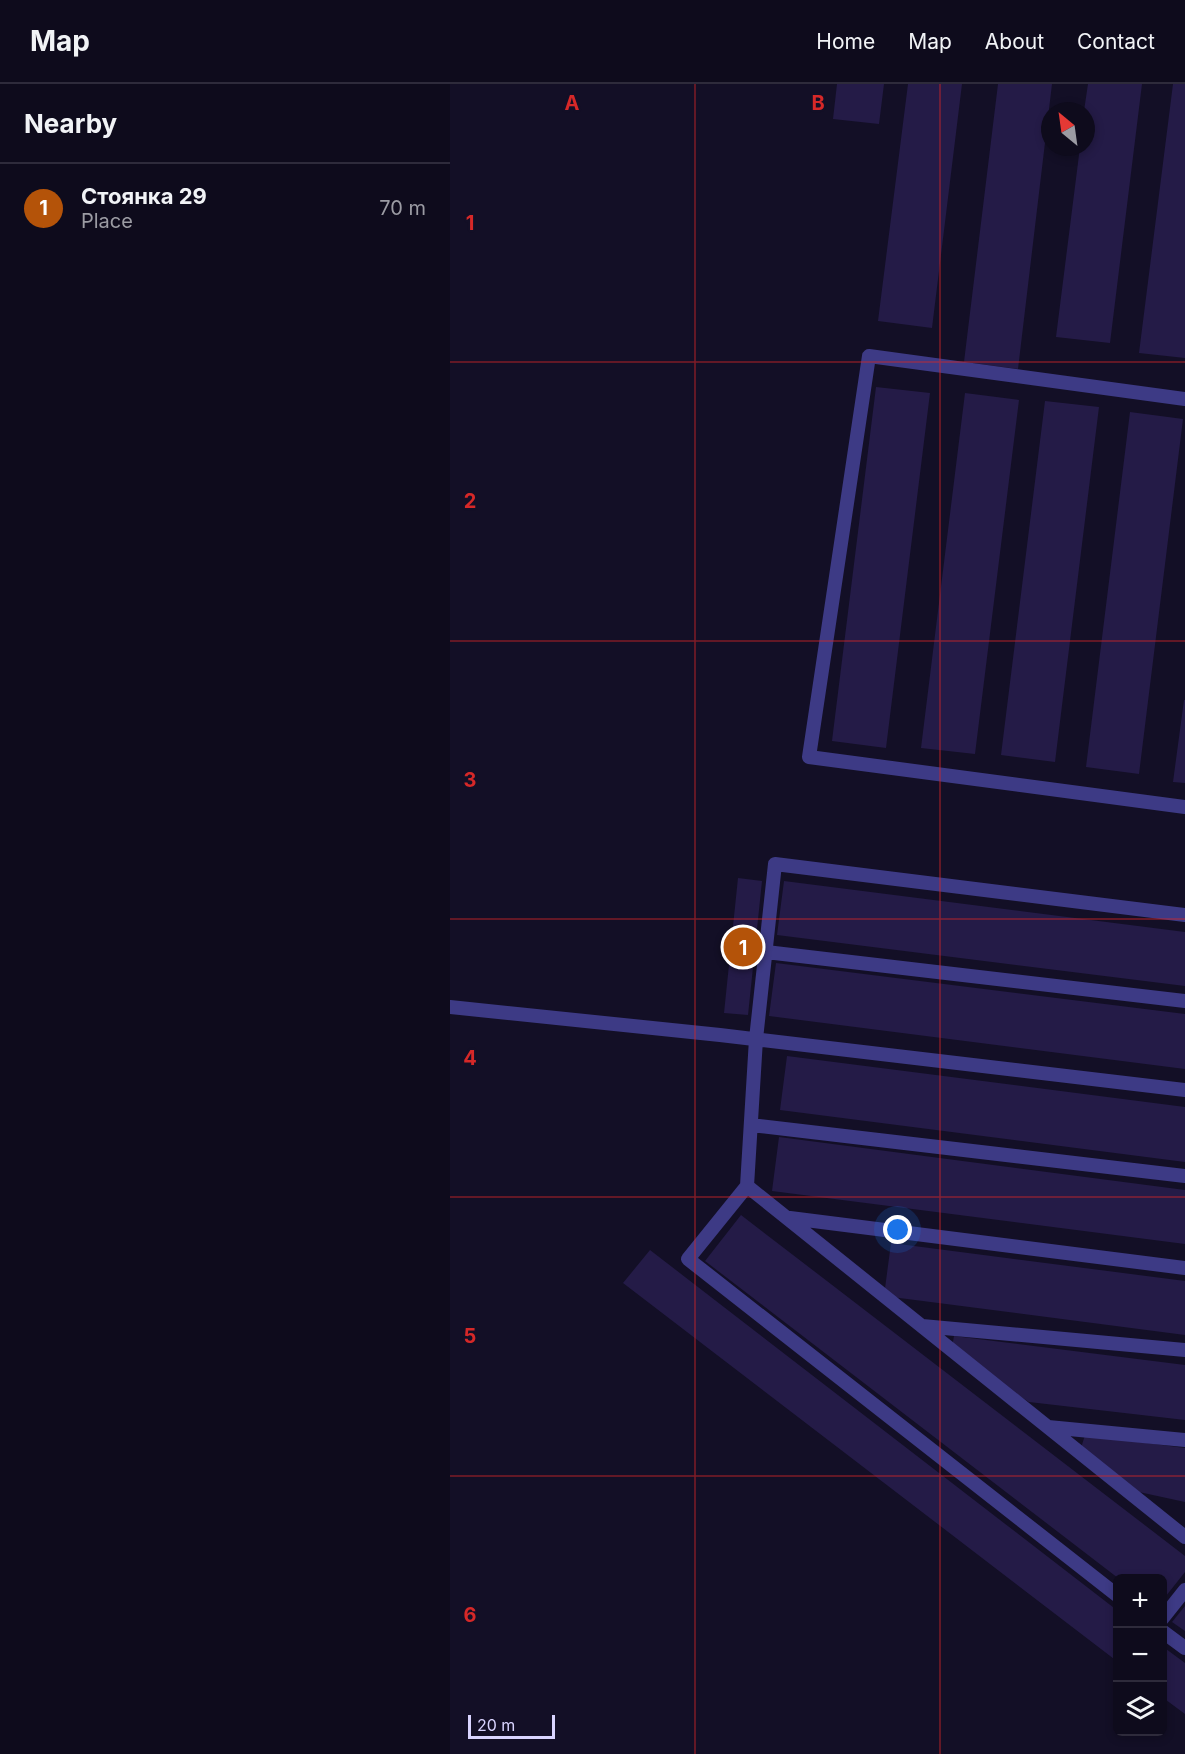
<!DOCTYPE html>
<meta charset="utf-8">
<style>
:root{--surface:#0e0b1c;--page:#171425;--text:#f1f3f6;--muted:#9b9ba3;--line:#2e2b3b;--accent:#b45309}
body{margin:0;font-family:Inter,sans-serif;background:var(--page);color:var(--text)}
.controls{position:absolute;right:18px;bottom:18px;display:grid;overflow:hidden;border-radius:9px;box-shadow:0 3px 9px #0003}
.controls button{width:54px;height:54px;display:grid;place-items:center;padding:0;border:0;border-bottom:2px solid var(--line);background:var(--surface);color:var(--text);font:30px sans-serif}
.compass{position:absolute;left:591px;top:18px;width:54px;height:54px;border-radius:50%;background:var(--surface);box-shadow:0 3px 9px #0003;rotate:331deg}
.scale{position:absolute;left:18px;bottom:15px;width:87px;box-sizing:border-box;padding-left:6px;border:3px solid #d9d4ff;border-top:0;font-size:16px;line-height:21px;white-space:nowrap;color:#d9d4ff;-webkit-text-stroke:4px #130f26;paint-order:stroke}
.you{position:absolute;left:448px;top:1146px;width:21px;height:21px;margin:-15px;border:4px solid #fff;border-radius:50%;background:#1a73e8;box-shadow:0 0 0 9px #1a73e833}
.badge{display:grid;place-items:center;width:39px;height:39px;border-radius:50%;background:var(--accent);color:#fff;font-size:20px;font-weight:700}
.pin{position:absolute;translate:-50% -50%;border:3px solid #fff;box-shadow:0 2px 6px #0006}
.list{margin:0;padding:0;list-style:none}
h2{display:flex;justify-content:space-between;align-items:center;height:78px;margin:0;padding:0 24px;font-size:26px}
h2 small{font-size:20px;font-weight:400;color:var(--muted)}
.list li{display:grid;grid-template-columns:39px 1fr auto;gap:18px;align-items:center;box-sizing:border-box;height:90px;padding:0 24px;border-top:2px solid var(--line)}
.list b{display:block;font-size:22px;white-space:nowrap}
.list p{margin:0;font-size:20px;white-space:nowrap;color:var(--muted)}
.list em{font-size:20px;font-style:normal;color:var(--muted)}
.icon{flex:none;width:33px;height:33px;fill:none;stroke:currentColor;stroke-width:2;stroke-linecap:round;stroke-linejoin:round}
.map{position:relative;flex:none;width:735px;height:1670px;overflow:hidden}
header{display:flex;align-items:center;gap:36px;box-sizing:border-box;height:84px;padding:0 30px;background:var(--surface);border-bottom:2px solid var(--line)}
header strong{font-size:28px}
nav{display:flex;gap:33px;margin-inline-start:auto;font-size:21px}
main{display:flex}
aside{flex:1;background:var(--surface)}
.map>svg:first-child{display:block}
.building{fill:#241b47}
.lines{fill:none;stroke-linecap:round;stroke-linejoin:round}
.service{stroke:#3d3a85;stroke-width:14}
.grid{fill:none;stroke:#d62828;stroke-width:1.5;stroke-opacity:0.55}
.grid-label{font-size:20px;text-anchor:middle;font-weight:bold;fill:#d62828;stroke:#130f26;stroke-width:4.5;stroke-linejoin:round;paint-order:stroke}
</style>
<header>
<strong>Map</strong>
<nav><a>Home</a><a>Map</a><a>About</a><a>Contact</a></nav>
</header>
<main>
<aside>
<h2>Nearby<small></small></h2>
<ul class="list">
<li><span class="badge">1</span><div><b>Стоянка 29</b><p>Place</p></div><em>70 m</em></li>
</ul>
</aside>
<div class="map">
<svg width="735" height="1670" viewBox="0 0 735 1670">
<rect width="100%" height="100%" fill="#130f26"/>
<path class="building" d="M387 0H434L429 40 383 35Z
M458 0H512L482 244 428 237Z
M548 0H602L568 285 514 278Z
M638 0H692L660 259 606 253 630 63H636V27H634Z
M723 0H735V274L689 269Z
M426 303 480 309 436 664 382 657Z
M515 309 569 316 525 670 471 664Z
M595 317 649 323 605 678 551 671Z
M680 328 733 335 689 690 636 683Z
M734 616H735V699L723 698Z
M288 794 312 797 298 931 274 929Z
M334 797 735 848V902L327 851Z
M326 879 735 930V985L319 932Z
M337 972 735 1023V1078L330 1026Z
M329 1053 735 1106V1160L322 1107Z
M291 1131 735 1472V1488L712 1517V1494H668L255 1177Z
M441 1159 735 1197V1251L434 1212Z
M200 1166 668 1527V1578L173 1199Z
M504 1252 735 1281V1336L579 1318 501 1269Z
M635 1351 735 1364V1418L689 1408 631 1364Z
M735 1522V1547L722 1538Z
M712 1562 735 1579V1630L712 1613Z"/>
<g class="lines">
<path class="service" d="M735 315 419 272 359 673 735 723
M316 868 735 917
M0 923 270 951 735 1006
M301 1041 735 1092
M297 1102 735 1453
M340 1134 735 1184
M472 1242 735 1266
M598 1343 735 1356
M668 1512 238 1175 297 1102 306 955 325 780 735 831
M712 1535 735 1506
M712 1547 735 1564"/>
</g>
<path class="grid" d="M245 0V1670M490 0V1670M0 278H735M0 557H735M0 835H735M0 1113H735M0 1392H735"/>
<g class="grid-label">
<text x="122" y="26">A</text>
<text x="368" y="26">B</text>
<text x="20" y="146">1</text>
<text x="20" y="424">2</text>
<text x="20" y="703">3</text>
<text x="20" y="981">4</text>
<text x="20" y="1259">5</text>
<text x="20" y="1538">6</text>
</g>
</svg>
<div class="controls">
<button>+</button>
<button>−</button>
<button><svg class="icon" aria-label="layers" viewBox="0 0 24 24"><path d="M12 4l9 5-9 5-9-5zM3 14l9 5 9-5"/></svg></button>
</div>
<svg class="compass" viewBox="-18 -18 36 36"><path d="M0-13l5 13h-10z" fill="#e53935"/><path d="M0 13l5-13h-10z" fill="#9b9ba3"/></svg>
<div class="scale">20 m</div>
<div class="you"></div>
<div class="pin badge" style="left:293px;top:863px">1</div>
</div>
</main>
